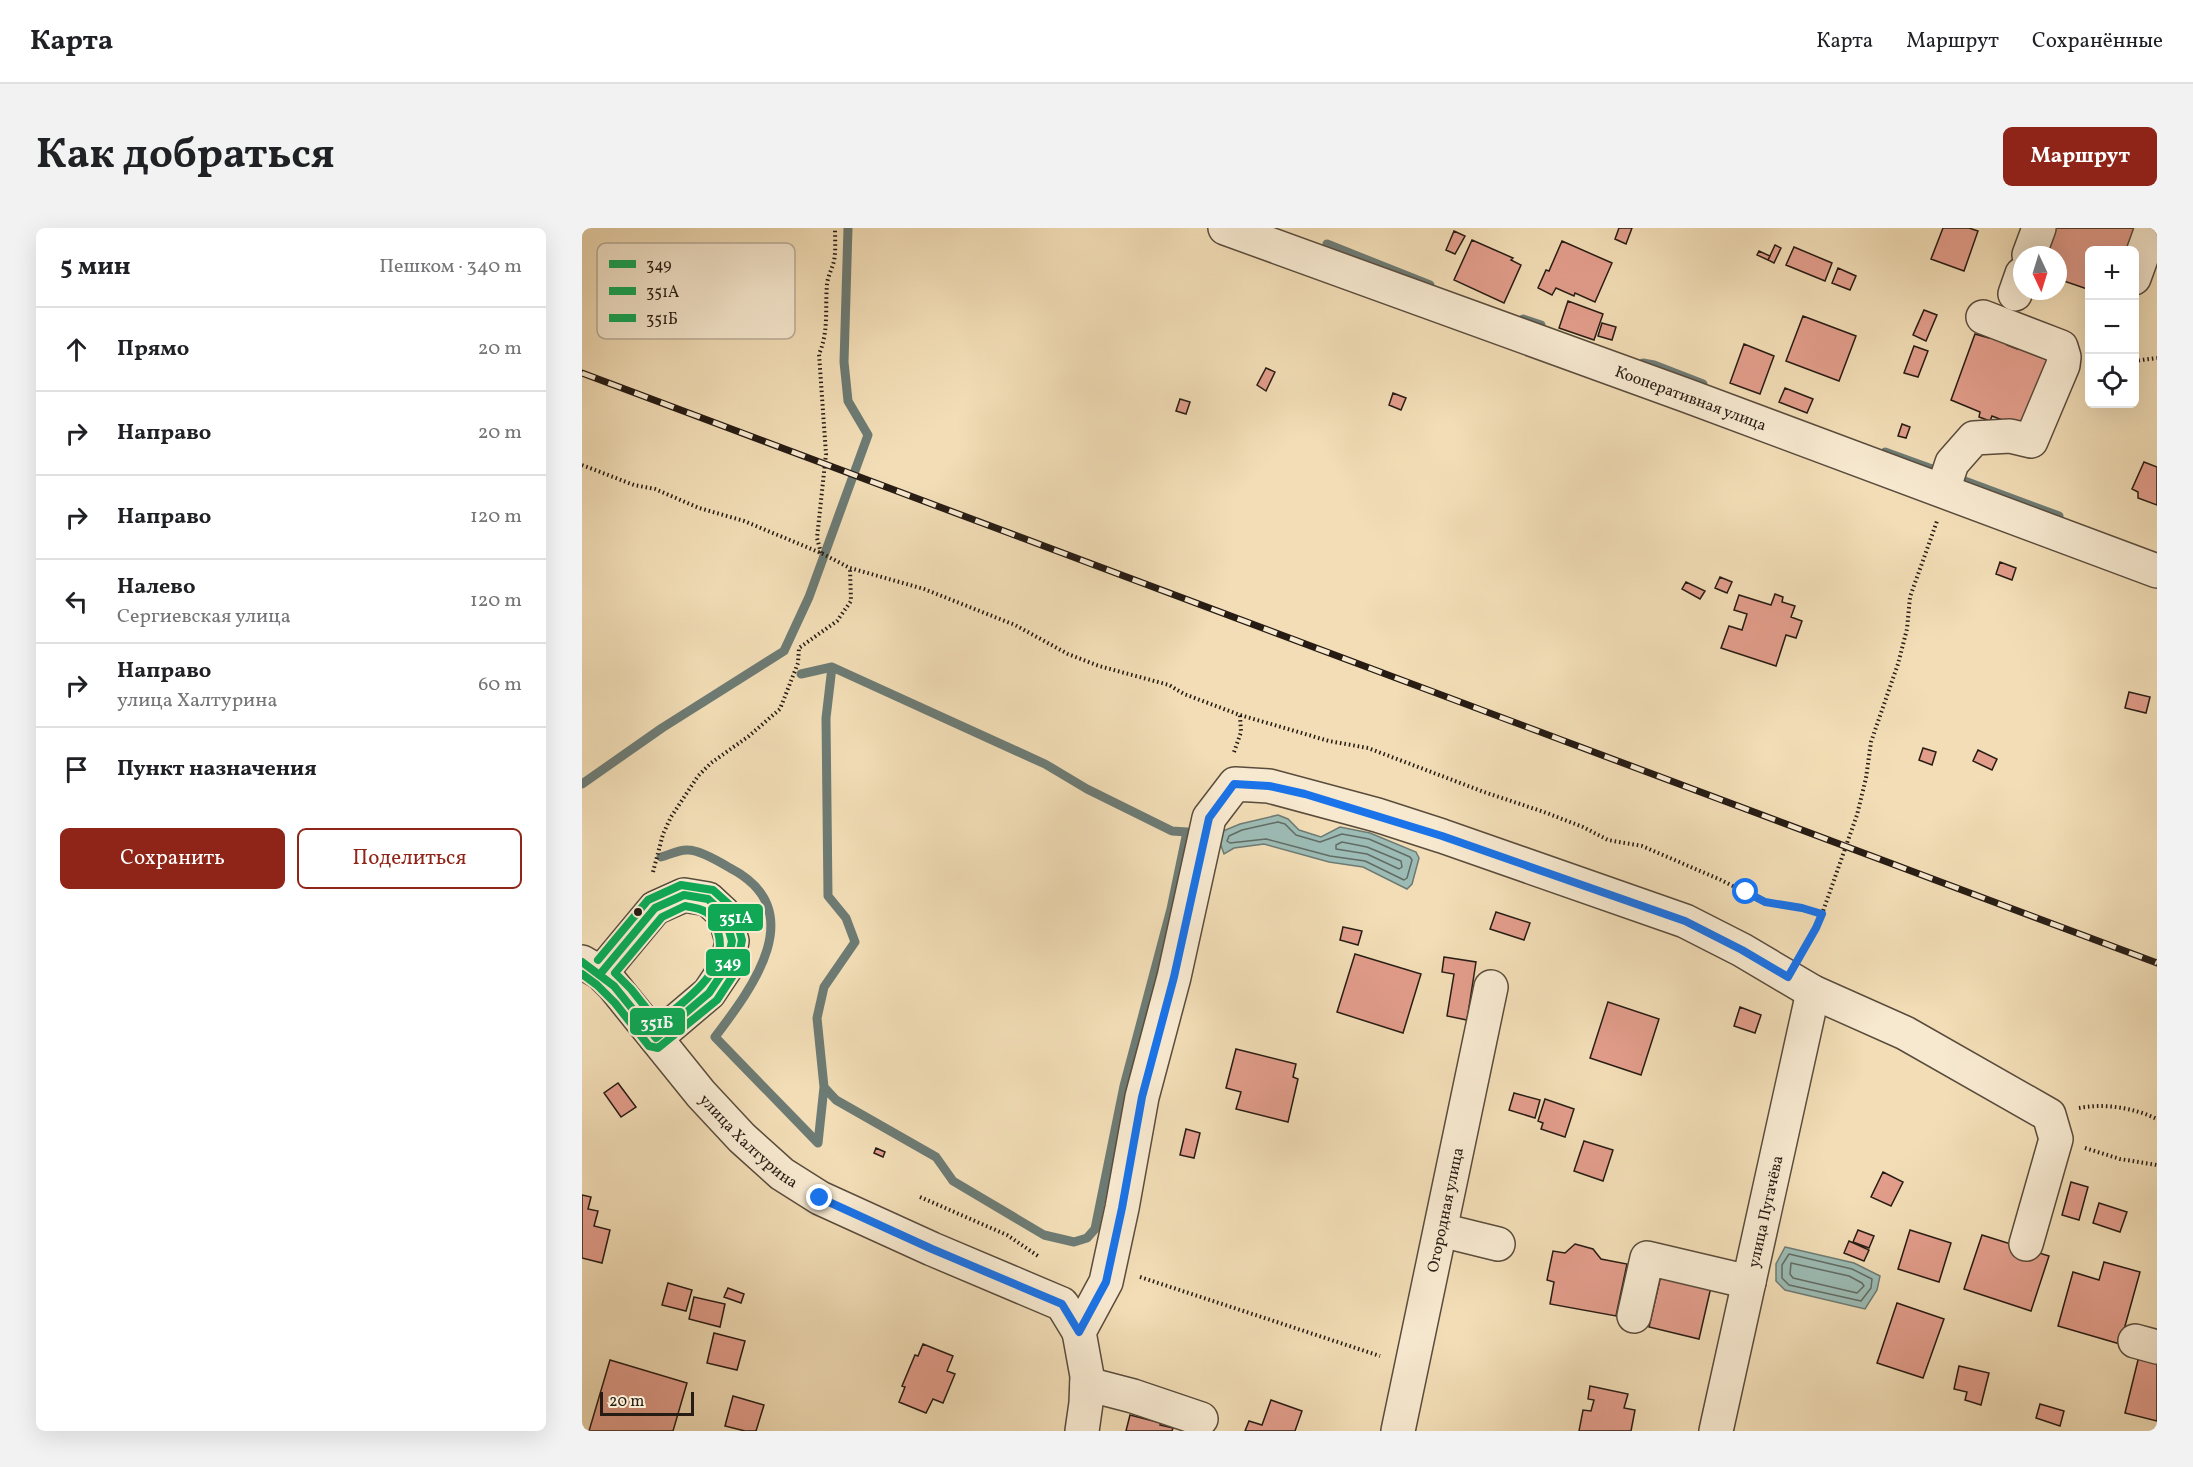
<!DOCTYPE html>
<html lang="ru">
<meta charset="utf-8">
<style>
:root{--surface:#fff;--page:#f2f2f2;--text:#202124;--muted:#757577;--line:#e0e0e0;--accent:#8f2418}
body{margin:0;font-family:Vollkorn,serif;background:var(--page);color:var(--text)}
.controls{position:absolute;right:18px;top:18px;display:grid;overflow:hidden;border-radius:9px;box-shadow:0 6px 24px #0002}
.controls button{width:54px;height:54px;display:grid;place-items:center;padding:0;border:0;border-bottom:2px solid var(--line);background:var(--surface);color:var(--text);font:30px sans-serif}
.compass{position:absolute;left:1431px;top:18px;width:54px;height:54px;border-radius:50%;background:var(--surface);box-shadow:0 6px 24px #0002;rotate:176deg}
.scale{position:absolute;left:18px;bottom:15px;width:94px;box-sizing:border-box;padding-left:6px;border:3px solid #271c14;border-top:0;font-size:16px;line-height:21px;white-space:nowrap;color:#271c14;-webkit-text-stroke:4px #f7e9d0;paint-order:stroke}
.stop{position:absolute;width:18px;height:18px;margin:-14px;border:4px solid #1a73e8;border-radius:50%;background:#fff}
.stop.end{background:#1a73e8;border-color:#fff;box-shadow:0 2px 6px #0008}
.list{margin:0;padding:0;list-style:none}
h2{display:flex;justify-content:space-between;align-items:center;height:78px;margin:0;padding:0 24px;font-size:26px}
h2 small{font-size:20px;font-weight:400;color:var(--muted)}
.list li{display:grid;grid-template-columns:39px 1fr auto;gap:18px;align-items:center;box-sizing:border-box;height:84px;padding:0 24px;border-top:2px solid var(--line)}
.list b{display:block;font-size:22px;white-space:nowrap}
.list p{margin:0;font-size:20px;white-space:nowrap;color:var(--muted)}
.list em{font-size:20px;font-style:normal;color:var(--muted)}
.actions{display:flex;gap:12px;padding:18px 24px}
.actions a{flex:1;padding:14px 0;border:2px solid var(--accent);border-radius:9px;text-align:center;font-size:21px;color:var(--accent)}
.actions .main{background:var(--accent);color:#fff}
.icon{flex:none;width:33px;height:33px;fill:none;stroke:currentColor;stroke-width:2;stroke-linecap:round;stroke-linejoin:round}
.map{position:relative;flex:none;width:1575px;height:1203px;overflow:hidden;border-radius:9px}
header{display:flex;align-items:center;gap:36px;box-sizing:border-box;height:84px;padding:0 30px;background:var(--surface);border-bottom:2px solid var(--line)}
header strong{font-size:28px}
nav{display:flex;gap:33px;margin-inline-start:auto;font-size:21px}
.intro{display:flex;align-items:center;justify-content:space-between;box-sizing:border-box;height:144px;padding:0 36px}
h1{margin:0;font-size:42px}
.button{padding:15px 27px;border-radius:9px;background:var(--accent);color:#fff;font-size:21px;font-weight:700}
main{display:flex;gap:36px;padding:0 36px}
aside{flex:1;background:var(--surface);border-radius:9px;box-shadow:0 6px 24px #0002}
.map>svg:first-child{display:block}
.water{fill:#9cbbb4;stroke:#6d7b74;stroke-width:1.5}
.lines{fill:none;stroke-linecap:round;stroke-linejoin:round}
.shore{stroke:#626c64;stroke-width:1.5}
.stream{stroke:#6d7b74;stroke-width:9}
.building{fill:#e29d8b;stroke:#271c14;stroke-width:1.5}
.minor-casing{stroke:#5a4c3c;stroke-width:36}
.path{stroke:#271c14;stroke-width:4;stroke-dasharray:1.5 3;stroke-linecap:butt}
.minor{stroke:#f7e9d0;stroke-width:33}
.rail-casing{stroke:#271c14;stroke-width:7}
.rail{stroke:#f7e9d0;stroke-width:4.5;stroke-dasharray:14;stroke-linecap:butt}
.bus-1-casing{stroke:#f7e9d0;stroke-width:12}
.bus-2-casing{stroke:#f7e9d0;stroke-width:12}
.bus-3-casing{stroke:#f7e9d0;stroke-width:12}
.bus-1{stroke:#10a855;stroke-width:8}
.bus-2{stroke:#10a855;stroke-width:8}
.bus-3{stroke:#10a855;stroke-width:8}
.route{stroke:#1a73e8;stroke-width:8}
.bus-dot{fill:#271c14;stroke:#f7e9d0;stroke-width:2}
.labels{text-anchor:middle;stroke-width:4.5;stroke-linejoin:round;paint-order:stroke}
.street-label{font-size:16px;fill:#271c14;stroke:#f7e9d0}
.key{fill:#f7e9d0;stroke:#b9ac98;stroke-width:1.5}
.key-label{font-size:16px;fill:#271c14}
.line-badge{stroke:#f7e9d0;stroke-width:2}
.badge-label{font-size:16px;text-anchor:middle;font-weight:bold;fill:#fff}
</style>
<header>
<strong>Карта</strong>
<nav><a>Карта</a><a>Маршрут</a><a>Сохранённые</a></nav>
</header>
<div class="intro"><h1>Как добраться</h1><a class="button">Маршрут</a></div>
<main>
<aside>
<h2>5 мин<small>Пешком · 340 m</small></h2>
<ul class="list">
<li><svg class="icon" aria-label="ahead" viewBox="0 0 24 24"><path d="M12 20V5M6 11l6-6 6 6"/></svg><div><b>Прямо</b></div><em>20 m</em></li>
<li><svg class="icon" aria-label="right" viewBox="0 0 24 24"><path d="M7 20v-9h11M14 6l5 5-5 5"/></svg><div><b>Направо</b></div><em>20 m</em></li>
<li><svg class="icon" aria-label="right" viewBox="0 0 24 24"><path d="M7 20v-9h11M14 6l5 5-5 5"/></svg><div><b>Направо</b></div><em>120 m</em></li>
<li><svg class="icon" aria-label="left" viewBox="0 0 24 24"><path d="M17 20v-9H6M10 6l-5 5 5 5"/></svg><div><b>Налево</b><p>Сергиевская улица</p></div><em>120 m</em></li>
<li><svg class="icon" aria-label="right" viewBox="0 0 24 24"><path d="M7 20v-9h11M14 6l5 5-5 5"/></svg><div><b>Направо</b><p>улица Халтурина</p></div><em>60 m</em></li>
<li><svg class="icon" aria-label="arrive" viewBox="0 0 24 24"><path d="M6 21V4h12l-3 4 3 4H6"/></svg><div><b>Пункт назначения</b></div></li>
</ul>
<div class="actions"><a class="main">Сохранить</a><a>Поделиться</a></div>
</aside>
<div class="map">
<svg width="1575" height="1203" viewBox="0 0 1575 1203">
<rect width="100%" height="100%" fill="#f2ddb6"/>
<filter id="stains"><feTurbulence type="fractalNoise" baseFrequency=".00333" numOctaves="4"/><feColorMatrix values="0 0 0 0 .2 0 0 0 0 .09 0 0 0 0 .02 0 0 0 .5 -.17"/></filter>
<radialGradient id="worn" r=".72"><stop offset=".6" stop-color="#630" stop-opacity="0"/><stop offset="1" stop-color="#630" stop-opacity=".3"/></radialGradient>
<path class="water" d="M696 587 706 591 717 602 739 609 758 599 788 605 834 624 837 630 830 656 825 661 781 639 747 634 682 616 652 620 642 626 638 615 641 603 658 596Z
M1203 1019 1272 1035 1298 1048 1295 1062 1283 1081 1203 1062 1194 1053V1036Z"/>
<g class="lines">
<path class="shore" d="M696 594 703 596 714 607 738 614 760 606 787 611 828 629 830 632 825 650 822 652 783 633 748 628 684 611 648 615 645 613 647 608 660 602Z
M760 614 785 619 819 633 820 639 817 641 785 626 754 621V617Z
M1207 1026 1270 1041 1290 1051 1289 1060 1279 1073 1207 1057 1200 1050V1037Z
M1209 1035 1267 1048 1280 1055 1282 1058 1275 1065 1211 1050 1208 1046Z"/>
<path class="stream" d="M745 16 848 57
M941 91 959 97
M1061 135 1072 137 1121 156
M1303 224 1350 241
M1380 252 1477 288
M219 446 250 439 244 490 246 668 264 690 273 714 242 759 235 790 242 859 254 872 354 929 371 953 462 1007 492 1014 505 1010 513 1001 542 858 589 681 605 604 590 603 505 561 463 536 250 439
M0 556 80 500 202 423 227 369 286 207 266 173 262 134 266 0
M79 629C87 627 98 621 106 622 117 622 138 634 148 640 229 682 171 759 133 809L236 915 242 859"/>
</g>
<path class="building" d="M1037 0H1050L1044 16 1033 11Z
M1361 0H1387L1396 3 1382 43 1349 31Z
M1472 0H1553L1547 22H1508V62L1476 51V27H1462Z
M872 3 883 8 873 26 864 22Z
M890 12 931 30 929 32 939 37 922 75 872 52Z
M980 13 1030 35 1013 74 993 65 992 68 974 60 970 67 956 60 964 42 967 43Z
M1193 17 1199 20 1192 35 1186 32Z
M1212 19 1250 35 1243 53 1204 37Z
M1177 23 1188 28 1186 32 1175 27Z
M1256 40 1274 48 1268 62 1250 55Z
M986 73 1021 86 1012 112 977 100Z
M1342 82 1355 87 1344 113 1331 107Z
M1221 88 1274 108 1257 153 1204 133Z
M1020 95 1034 99 1030 112 1016 108Z
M1393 106 1407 110V108L1425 115V117L1435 121V119L1454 125 1453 127 1466 132 1442 197 1428 195 1410 188 1408 193 1397 189 1398 184 1369 172Z
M1162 116 1192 128 1178 166 1148 155Z
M1332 118 1346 123 1336 149 1322 145Z
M684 140 693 144 684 163 675 157Z
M1203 160 1231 171 1225 185 1197 174Z
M811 165 824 170 819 182 807 177Z
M598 171 608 174 604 186 594 183Z
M1320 196 1328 199 1324 210 1316 208Z
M1562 234 1575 239V277L1556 270V264L1550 261Z
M1418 334 1434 340 1430 352 1414 346Z
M1138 349 1150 354 1145 365 1133 360Z
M1104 354 1123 363 1118 371 1100 361Z
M1193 366 1201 369 1200 374 1213 378 1209 389 1220 393 1214 410 1204 407 1194 438 1139 420 1147 398 1160 402 1165 386 1152 382 1157 367 1189 377Z
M1547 464 1568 469 1564 485 1543 480Z
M1341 520 1354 524 1350 537 1337 532Z
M1396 522 1415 531 1410 542 1391 533Z
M914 684 948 695 942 712 908 701Z
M761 699 780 703 776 717 758 712Z
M773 726 839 746 821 805 755 784Z
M862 729 894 734 885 792 865 788 872 746 860 744Z
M1026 774 1077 791 1059 847 1008 830Z
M1158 779 1179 787 1173 805 1152 798Z
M654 821 714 836 711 849 716 851 706 894 654 881 659 864 644 860Z
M36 855 54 879 39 889 22 865Z
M932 865 958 872 953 890 927 882Z
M963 871 992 881 983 909 959 901 961 895 956 893Z
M604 901 618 905 612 930 598 927Z
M1002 913 1031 922 1021 953 992 943Z
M294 920 303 924 301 929 292 925Z
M1301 944 1321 954 1309 978 1289 969Z
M1489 954 1506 959 1497 992 1480 987Z
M0 967 9 969 6 981 16 983 12 998 28 1002 20 1035 0 1030Z
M1517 975 1545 984 1538 1004 1511 995Z
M1276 1002 1292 1008 1287 1020 1271 1014Z
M1328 1002 1369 1015 1357 1054 1316 1041Z
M1400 1007 1467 1028 1449 1083 1382 1061Z
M1267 1013 1287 1022 1282 1033 1262 1025Z
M993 1016 1011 1021 1019 1031 1045 1036 1034 1088 968 1076 972 1054 965 1052 971 1023 983 1025Z
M1522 1034 1558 1044 1538 1116 1476 1098 1491 1044 1517 1052Z
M1079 1047 1129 1059 1117 1111 1067 1099Z
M86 1055 110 1062 104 1083 80 1077Z
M146 1060 162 1066 159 1075 142 1069Z
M112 1069 143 1076 138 1099 107 1091Z
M1315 1075 1362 1091 1341 1150 1295 1135Z
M132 1105 163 1113 155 1142 125 1135Z
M341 1116 371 1128 365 1143 373 1146 361 1175 351 1171 344 1185 317 1174 323 1159 320 1158 333 1127 336 1128Z
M1557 1128 1575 1133V1193L1543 1185Z
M28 1132 105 1155 91 1203H7Z
M1377 1138 1407 1145 1399 1177 1383 1172 1385 1164 1372 1161Z
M1008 1158 1046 1166 1042 1180 1053 1182 1049 1203H997L1001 1182 1009 1183 1012 1172 1006 1171Z
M151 1168 182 1177 174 1203H163L143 1198Z
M689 1172 720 1183 713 1203H663L667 1193 680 1197Z
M1458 1176 1482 1183 1478 1198 1454 1190Z
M548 1187 579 1195 578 1197 591 1200 590 1203H544Z"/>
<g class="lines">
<g class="minor-casing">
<g id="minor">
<path id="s1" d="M643 0 1106 168 1575 343"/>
<path d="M1447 27 1457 0"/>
<path d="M1552 50 1570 0"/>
<path d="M1433 66 1440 46"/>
<path d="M1361 262 1370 235 1392 210 1428 208 1449 213 1481 137 1482 129 1479 119 1401 89"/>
<path id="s2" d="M0 734 19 745 31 757 119 866 160 910 200 946 238 970 350 1021 480 1076 497 1104"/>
<path d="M19 745 73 680 102 667 126 671 142 686 150 713 145 738 127 765 74 810"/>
<path d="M859 1002 916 1016"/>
<path d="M1052 1088 1065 1030 1167 1054"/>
<path d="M1553 1113 1575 1119"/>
<path d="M505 1156 551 1168 619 1191"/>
<path d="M500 1203 504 1175 505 1148 497 1104 524 1054 540 980 560 869 592 749 627 590 653 556 687 558 795 587 860 608 1103 693 1160 722 1231 764 1323 805 1467 887 1474 911 1444 1016"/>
<path id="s3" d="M816 1203 909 759"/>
<path id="s4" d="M1134 1203 1231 764"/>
</g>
</g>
<path class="path" d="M1552 133 1575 130
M0 237 52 257 73 261 117 280 162 293 239 325 268 340 342 361 390 380 433 397 486 426 517 438 587 457 602 466 658 487 747 513 786 520 902 564 962 584 1001 599 1026 612 1060 618 1139 652 1183 674 1220 680 1240 686
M239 325 235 310 244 226 237 126C247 103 243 80 245 56 246 48 250 41 252 33 254 22 253 11 253 0
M652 524 659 504 658 487
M71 644 81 606 89 589 116 548 129 535 167 508 198 481 216 435 217 420 255 393 269 373 268 340
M1222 723 1235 700 1275 587 1284 550 1289 514 1316 436 1325 401 1328 369 1355 293
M1497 880C1523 875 1552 880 1575 891
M1503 920 1538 931 1575 937
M338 969 425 1007 456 1028
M558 1049 798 1128"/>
<use href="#minor" class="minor"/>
<g class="rail-casing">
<path id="rail" d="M0 145 1575 735"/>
</g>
<use href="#rail" class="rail"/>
<g class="bus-1-casing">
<path id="bus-1" d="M0 734 32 758 74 810 127 765 145 738 150 713 142 686 126 671 102 667 73 680 19 745"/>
</g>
<g class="bus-2-casing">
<path id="bus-2" d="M0 746 15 757 33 775 67 818 76 820 135 772 154 743 160 712 151 680 131 662 99 657 66 672 16 732"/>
</g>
<g class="bus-3-casing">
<path id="bus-3" d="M103 678C123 681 130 684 136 704 148 744 102 773 76 795L49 761 33 745 80 689Z"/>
</g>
<use href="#bus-1" class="bus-1"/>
<use href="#bus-2" class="bus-2"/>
<use href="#bus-3" class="bus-3"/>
</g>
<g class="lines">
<path class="route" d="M238 970 350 1021 480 1076 497 1104 524 1054 540 980 560 869 592 749 627 590 652 556 687 558 723 566 860 608 1103 693 1160 722 1206 749 1234 700 1240 686 1220 680 1183 674 1164 664"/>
</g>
<circle class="bus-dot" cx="56" cy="684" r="5"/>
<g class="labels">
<g class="street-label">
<text dy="6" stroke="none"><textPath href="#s1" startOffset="496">Кооперативная улица</textPath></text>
<text dy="6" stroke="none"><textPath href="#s2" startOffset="246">улица Халтурина</textPath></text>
<text dy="6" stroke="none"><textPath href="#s3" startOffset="226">Огородная улица</textPath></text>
<text dy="6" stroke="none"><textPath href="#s4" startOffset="225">улица Пугачёва</textPath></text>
</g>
</g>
<rect x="15" y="15" width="198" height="96" rx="9" class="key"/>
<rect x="27" y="32" width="27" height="8" fill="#10a855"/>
<rect x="27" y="59" width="27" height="8" fill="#10a855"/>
<rect x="27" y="86" width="27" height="8" fill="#10a855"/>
<g class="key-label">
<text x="64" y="42">349</text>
<text x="64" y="69">351А</text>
<text x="64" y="96">351Б</text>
</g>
<g class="line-badge">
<rect x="125" y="675" width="57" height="29" rx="6" fill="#10a855"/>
<rect x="123" y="720" width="46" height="29" rx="6" fill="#10a855"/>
<rect x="47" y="779" width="57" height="29" rx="6" fill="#10a855"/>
</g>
<g class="badge-label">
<text x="154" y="695">351А</text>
<text x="146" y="740">349</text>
<text x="75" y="800">351Б</text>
</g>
<rect width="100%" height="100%" filter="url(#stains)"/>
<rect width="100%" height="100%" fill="url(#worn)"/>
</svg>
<div class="controls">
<button>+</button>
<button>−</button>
<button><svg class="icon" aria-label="locate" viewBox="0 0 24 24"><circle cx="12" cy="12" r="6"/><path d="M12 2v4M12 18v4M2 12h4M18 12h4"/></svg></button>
</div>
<svg class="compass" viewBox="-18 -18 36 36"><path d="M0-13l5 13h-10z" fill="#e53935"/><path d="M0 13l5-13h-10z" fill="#757577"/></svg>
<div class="scale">20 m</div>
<div class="stop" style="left:1164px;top:664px"></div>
<div class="stop end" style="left:238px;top:970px"></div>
</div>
</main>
